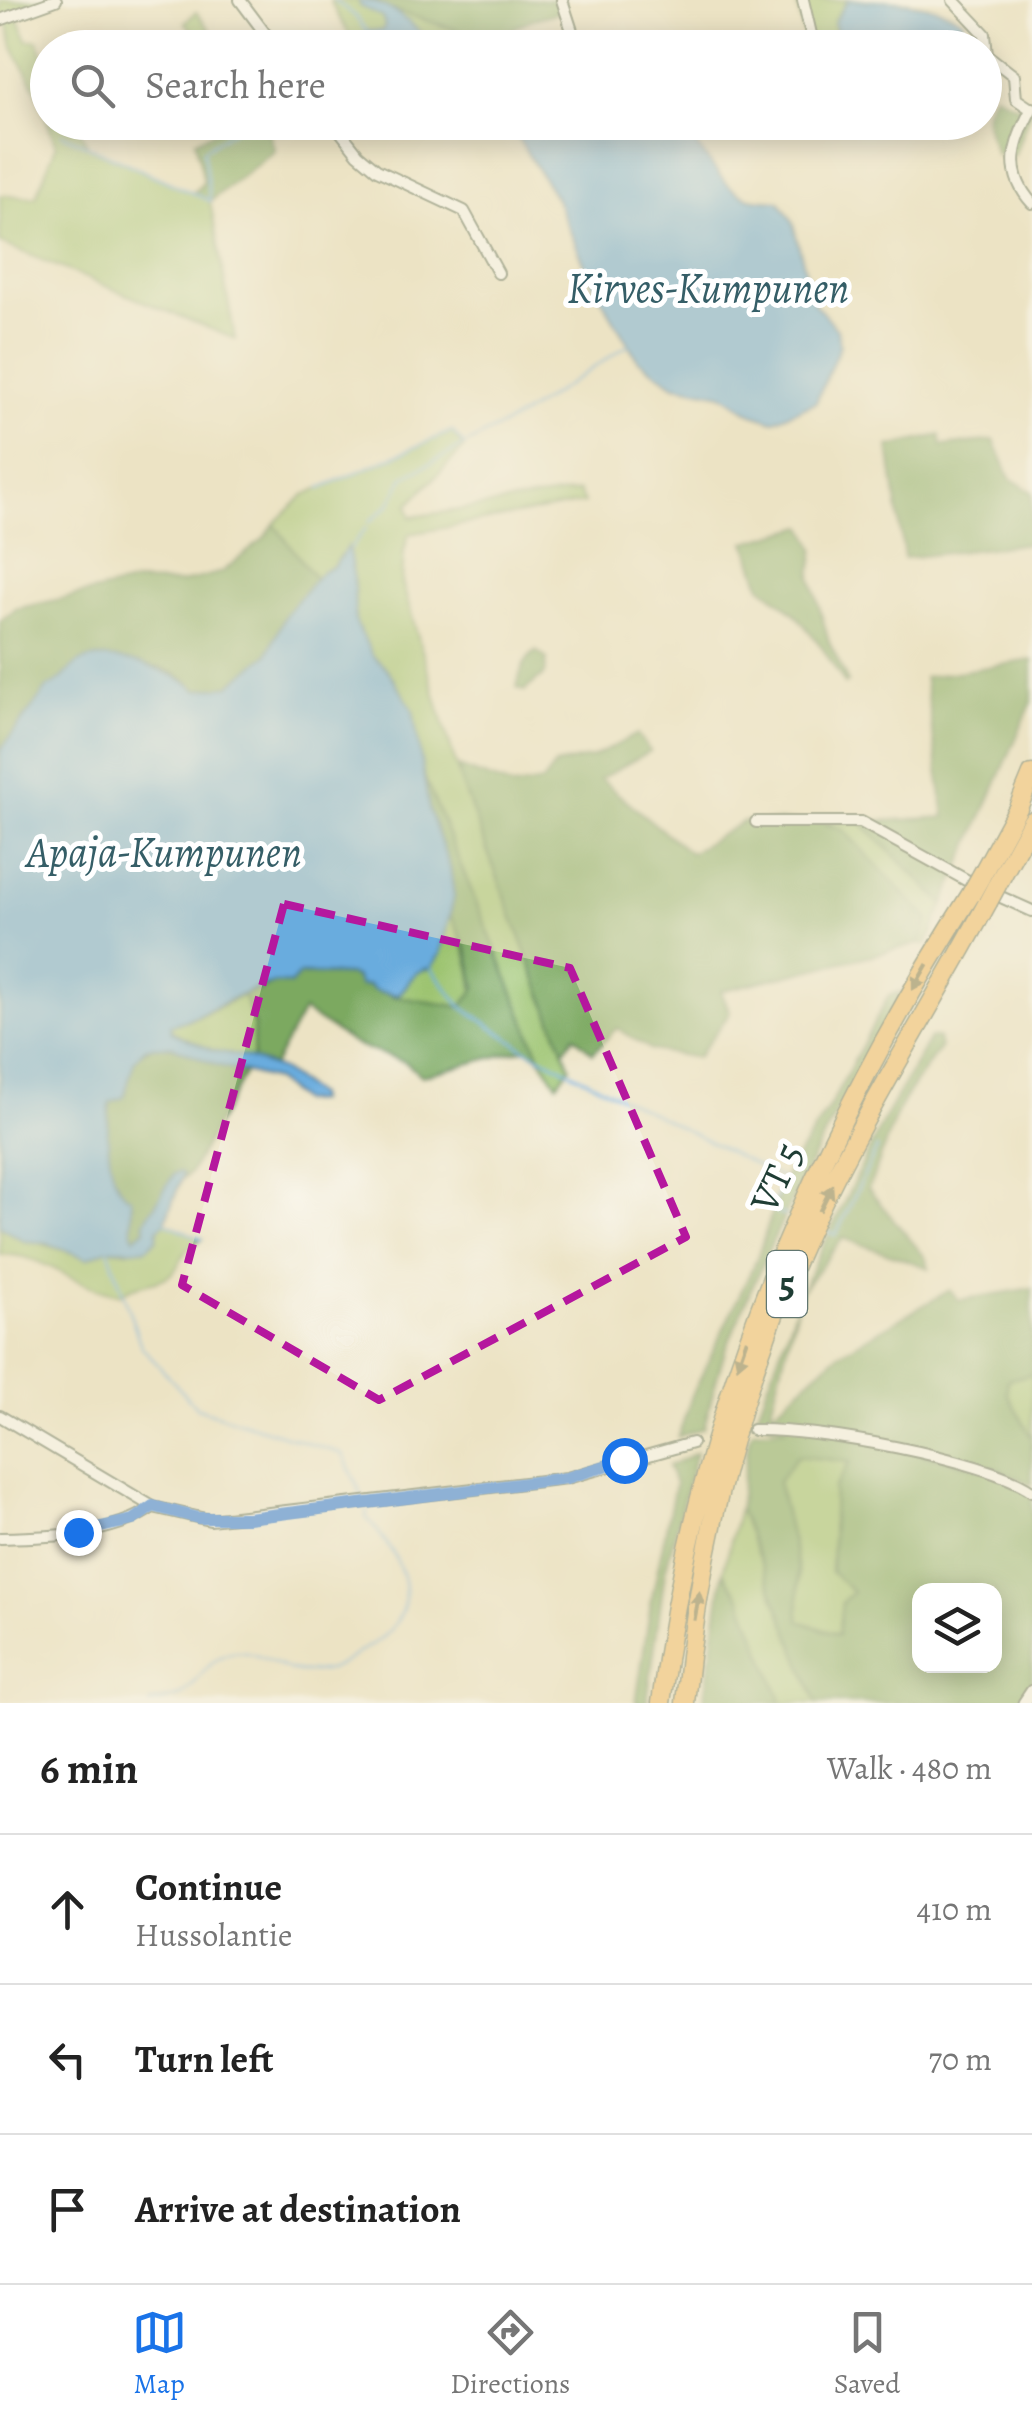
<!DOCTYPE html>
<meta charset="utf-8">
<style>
:root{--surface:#fff;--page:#f6f6f6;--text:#222;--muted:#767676;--line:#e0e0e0;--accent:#1a73e8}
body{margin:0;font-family:Alegreya,serif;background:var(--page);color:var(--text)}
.controls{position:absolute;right:30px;bottom:30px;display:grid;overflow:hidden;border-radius:20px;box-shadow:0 5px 25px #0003}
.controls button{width:90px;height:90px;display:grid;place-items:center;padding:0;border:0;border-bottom:2px solid var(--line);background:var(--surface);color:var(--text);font:50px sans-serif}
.stop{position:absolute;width:30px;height:30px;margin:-22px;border:8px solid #1a73e8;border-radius:50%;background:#fff}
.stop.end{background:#1a73e8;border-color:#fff;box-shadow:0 2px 10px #0008}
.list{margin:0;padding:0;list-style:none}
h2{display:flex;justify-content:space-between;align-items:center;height:130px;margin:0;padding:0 40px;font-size:42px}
h2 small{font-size:32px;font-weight:400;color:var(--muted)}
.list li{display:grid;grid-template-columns:65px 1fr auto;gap:30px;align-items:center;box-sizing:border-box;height:150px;padding:0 40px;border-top:2px solid var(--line)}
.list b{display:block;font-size:38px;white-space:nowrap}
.list p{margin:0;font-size:32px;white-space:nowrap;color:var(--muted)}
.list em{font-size:32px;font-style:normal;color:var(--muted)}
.icon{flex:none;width:55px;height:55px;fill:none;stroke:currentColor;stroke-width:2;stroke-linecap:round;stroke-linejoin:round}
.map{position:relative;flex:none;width:1032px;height:1703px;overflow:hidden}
.search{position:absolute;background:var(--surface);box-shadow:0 5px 25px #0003;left:30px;right:30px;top:30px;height:110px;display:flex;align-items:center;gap:25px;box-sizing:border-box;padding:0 35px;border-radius:55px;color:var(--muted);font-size:38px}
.sheet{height:580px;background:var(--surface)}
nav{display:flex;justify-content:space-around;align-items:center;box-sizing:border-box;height:140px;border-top:2px solid var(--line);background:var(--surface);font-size:28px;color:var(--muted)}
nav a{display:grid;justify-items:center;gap:5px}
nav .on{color:var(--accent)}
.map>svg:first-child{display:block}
.green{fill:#9bc36e;stroke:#5d8051;stroke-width:2.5}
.forest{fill:#7ca961;stroke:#4e734a;stroke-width:2.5;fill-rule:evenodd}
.water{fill:#69acde;stroke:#447489;stroke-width:2.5}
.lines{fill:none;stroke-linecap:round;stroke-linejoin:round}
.stream{stroke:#69acde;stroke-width:2.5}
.minor-casing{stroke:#677766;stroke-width:14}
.tertiary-casing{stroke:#677766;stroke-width:15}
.motorway-casing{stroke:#677766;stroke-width:21}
.minor{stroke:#fff;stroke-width:10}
.tertiary{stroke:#fff;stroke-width:11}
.motorway{stroke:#f8bf6c;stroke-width:18}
.motorway-bridge-casing{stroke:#677766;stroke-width:21;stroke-linecap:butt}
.motorway-bridge{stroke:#f8bf6c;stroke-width:18}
.oneway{fill:#81784d}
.route{stroke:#1a73e8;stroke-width:12}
.marked{fill:none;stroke:#b5179e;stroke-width:8;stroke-dasharray:20 12;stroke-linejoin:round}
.labels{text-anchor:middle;stroke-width:10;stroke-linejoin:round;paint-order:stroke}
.shield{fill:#fff;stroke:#627771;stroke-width:2.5}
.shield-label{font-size:38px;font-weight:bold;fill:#1f3d34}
.street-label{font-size:40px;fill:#1f3d34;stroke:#fff}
.water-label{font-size:42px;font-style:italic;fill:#355e67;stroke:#fff}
</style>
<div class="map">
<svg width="1032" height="1703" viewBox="0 0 1032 1703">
<rect width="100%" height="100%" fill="#fff"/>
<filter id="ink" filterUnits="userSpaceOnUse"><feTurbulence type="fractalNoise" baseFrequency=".01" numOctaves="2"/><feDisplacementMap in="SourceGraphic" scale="20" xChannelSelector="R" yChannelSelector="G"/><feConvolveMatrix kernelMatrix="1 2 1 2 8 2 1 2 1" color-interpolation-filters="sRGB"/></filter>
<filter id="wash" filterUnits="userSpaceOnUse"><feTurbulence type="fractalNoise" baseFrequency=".0048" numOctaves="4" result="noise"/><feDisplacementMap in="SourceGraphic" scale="40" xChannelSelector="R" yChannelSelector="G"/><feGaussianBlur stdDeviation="2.25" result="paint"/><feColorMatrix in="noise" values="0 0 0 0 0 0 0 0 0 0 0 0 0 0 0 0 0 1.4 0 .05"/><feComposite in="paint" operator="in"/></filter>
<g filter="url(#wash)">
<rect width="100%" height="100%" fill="#ece3c4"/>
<path class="green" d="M0 0H56L17 14 27 40H37L47 63 48 122 76 123 88 146 210 201 235 339 0 243V195L36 197 56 146 37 92 13 47 6 18 0 20Z
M330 0H373L386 8 457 30 480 47H354C349 29 337 18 330 0Z
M796 0H848L834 22 841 47H813L803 31Z
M196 12 223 47H206L185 22Z
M417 123H494L507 132 502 136Z
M452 431 464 448 408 505 411 517 579 492 584 503 409 534 404 551 402 582 460 779 570 1067 557 1084 540 1057 421 769 413 710 372 655 355 621 354 579 350 566 340 555 333 567 339 575 0 830V670L316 581 274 524 304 495Z
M821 822H861L944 904 927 944H919L928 920 843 830Z
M433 874C457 931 477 957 474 1022L319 992 254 1025 253 1060 212 1050 169 1030 170 1025 202 1015 248 993 403 990C409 979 415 967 428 969Z
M165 1222 202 1239C178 1252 188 1254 175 1270 162 1286 136 1281 121 1294 76 1289 42 1252 0 1255V1226C27 1243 57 1246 87 1258L108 1249 127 1251Z
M1032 1374V1438L1007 1393V1379Z
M801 1431 851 1461 834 1489 831 1571 853 1592 842 1602 839 1635 799 1621 798 1568 778 1483 746 1525 817 1703H782L741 1598 723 1572 739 1508 741 1512Z"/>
<path class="forest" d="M373 0H562L563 12C538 17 509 23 498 47H480L457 30 386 8Z
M994 94 1015 105 1031 109 1014 156 996 154C988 129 978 116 994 94Z
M237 122 266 123 275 151 210 201 193 193 204 182 195 140Z
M940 435 942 446 994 440 1010 478 1032 492V543L904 558 889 447Z
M274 524 317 581 286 614 267 655 229 686 197 690C188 681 174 672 161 668 151 666 146 668 137 662L65 675 57 685C42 690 12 736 0 751V621L15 609 137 582 181 583 222 572 262 540Z
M804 526 815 548 811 576 829 642 848 682 845 684 821 646 795 614 761 586 746 542Z
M536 651 547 659 545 674 524 691 517 688C520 671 523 662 536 651Z
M1032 660V702L944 904 861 822 945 817 924 677Z
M637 734 650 751 600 779 690 853 744 821 821 822 843 830 929 920 919 944 721 991 730 1013 697 1058 651 1050 617 1028 593 1053 574 1036 564 1051 460 779 459 767 514 787 542 782 555 765 593 757Z
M424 776 540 1057 525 1049 422 1076 405 1062 356 1045 303 1011 273 1066 253 1060 254 1025 243 995 300 974 348 975 355 977 360 986 368 984 393 996 462 1007 476 987 469 954 450 914 454 897 450 868 429 810Z
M902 991C838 1107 776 1224 727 1347 717 1373 711 1401 704 1428L678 1437 692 1395 758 1256 783 1179 831 1104 889 995Z
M930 1038H938L940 1048C928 1065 915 1082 904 1100 888 1128 882 1160 868 1189L925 1257 929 1268 843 1238 801 1292 771 1409H776L838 1354 950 1290 959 1300 1032 1288V1374L1007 1380V1393L1032 1438V1485L993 1467 842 1436 992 1470 1032 1491V1703H817L739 1508 749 1438 753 1430 787 1428 755 1421 801 1292 886 1115ZM797 1456 850 1462 834 1488 831 1572 853 1592 842 1602 838 1635 799 1621 798 1569 778 1482ZM920 1590H994V1666H920Z
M157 1045C187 1047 216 1065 246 1071L190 1173 184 1178 174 1174 145 1230 135 1238 131 1232 132 1203C104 1179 106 1136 110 1102L126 1092C129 1070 133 1051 157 1045Z
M696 1453 665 1572 647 1703H636L651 1602 675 1484 668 1466Z
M723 1572 741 1598 782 1703H704Z"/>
<path class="water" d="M359 0C386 0 417 26 432 47H356L366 31H382L385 25 382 17 360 6Z
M848 0C889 0 930 0 963 20L966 47H841L834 22Z
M493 123H664C706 137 712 184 747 197 756 200 769 200 779 201L792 220 814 303 837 329 840 345 816 402 773 421 752 414 722 394 675 385 638 360 595 288 555 197 517 137Z
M348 546 354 579 355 621 372 655 388 670 413 710 429 810 450 868 454 897 440 954 431 968C411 970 411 983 398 995L375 991 368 985 360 986 355 977 348 975 300 974 290 985C264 974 201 1019 170 1025L172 1032 212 1050 246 1057 282 1070 316 1095 317 1101 301 1102 275 1080 217 1065 172 1046 146 1047 134 1061 124 1097 110 1102C106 1128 105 1185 131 1198 133 1209 128 1229 135 1238L145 1230V1221L174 1174 180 1172 183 1175 165 1222 158 1229 157 1239 145 1249H108L87 1258 46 1243 24 1241 0 1226V751L48 687C62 683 67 670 79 663 106 647 177 672 197 690L229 686 267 655 286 614 323 570 333 567Z"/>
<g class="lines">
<path class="stream" d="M334 0 355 16 366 31
M62 134 210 201 203 150 246 122
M320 488 452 431 464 445
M369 522 390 504 404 477 522 415 628 345
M351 548 366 528
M431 968 462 1007 525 1049 783 1179 770 1210 787 1216
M165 1222 202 1239
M820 1229 836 1235 877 1148
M108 1249 141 1346 197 1408 343 1454 362 1496
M150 1703C159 1701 171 1700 180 1696 200 1684 206 1658 232 1653 259 1648 279 1672 304 1672 331 1673 339 1666 359 1652 370 1645 382 1640 390 1630 424 1592 394 1549 366 1517L367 1510"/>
</g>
</g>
<g filter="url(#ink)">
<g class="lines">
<g class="minor-casing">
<path id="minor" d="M240 0 276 48
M562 0 573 34 588 48
M803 0 811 34 818 48
M953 0 985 34 987 55 1014 76 1016 99 1031 109
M0 20 56 0
M1032 108C1014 142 1003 171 1032 203
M333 122 358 154 377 170 464 211 498 273
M756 822H861L977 886
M992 893 1032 911
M0 1416 153 1507 210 1520 567 1478 692 1443
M753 1430C812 1428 985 1458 1032 1491
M0 1538C50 1537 111 1536 153 1507"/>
</g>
<g class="tertiary-casing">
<path id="tertiary" d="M1024 1703 1032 1691"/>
</g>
<g class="motorway-casing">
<path id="motorway" d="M980 878 1018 808 1032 774
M996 887 1032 821
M661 1703C697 1410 814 1141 971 894
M685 1703C699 1550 737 1397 798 1256 851 1133 924 1020 988 902"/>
</g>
<use href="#minor" class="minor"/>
<use href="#tertiary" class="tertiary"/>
<use href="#motorway" class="motorway"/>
<g class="motorway-bridge-casing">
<path id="motorway-bridge" d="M971 894 980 878
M988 902 996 887"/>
</g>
<use href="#motorway-bridge" class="motorway-bridge"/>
</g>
<defs><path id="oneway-solid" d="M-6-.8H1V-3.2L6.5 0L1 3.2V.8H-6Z" transform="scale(2.5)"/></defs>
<g class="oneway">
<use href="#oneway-solid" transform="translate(920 977) rotate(120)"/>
<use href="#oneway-solid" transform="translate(826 1198) rotate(-64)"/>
<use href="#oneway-solid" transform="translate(742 1353) rotate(109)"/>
<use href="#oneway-solid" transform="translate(697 1606) rotate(-80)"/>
</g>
</g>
<g class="lines" filter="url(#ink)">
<path class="route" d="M78 1532 133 1520 153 1506 198 1518H248L567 1478 624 1460"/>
</g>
<path d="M0 0H1032V1703H0ZM284 904 570 968 686 1237 379 1400 182 1285Z" fill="#ece3c4" fill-opacity=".55" fill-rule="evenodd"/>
<path class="marked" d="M284 904 570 968 686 1237 379 1400 182 1285Z"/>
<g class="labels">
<rect class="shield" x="767" y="1251" width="40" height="66" rx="8"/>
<g class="shield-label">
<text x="787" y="1297">5</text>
</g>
<g class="street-label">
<text transform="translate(776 1177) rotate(-65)" y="14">VT 5</text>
</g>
<g class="water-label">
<text x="708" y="302">Kirves-Kumpunen</text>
<text x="164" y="866">Apaja-Kumpunen</text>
</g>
</g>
</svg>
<div class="controls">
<button><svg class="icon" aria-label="layers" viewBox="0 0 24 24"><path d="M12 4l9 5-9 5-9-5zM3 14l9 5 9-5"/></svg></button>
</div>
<div class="stop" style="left:624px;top:1460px"></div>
<div class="stop end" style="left:78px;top:1532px"></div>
<div class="search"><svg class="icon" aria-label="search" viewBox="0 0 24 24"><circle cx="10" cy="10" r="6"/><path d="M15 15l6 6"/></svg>Search here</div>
</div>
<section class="sheet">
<h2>6 min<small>Walk · 480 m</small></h2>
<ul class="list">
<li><svg class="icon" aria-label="ahead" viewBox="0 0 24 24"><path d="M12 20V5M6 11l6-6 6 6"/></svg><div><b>Continue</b><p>Hussolantie</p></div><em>410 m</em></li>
<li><svg class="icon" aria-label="left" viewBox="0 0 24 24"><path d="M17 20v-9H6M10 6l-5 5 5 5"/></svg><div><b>Turn left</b></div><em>70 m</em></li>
<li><svg class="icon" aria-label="arrive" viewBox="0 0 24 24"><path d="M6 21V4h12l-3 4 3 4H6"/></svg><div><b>Arrive at destination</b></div></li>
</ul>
</section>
<nav>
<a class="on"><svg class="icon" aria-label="map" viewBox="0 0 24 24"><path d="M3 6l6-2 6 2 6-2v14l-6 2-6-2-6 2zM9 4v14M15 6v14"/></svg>Map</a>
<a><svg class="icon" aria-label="directions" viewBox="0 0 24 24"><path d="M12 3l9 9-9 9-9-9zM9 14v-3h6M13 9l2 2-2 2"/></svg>Directions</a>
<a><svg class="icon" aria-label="saved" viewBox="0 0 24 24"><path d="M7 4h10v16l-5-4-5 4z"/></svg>Saved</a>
</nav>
